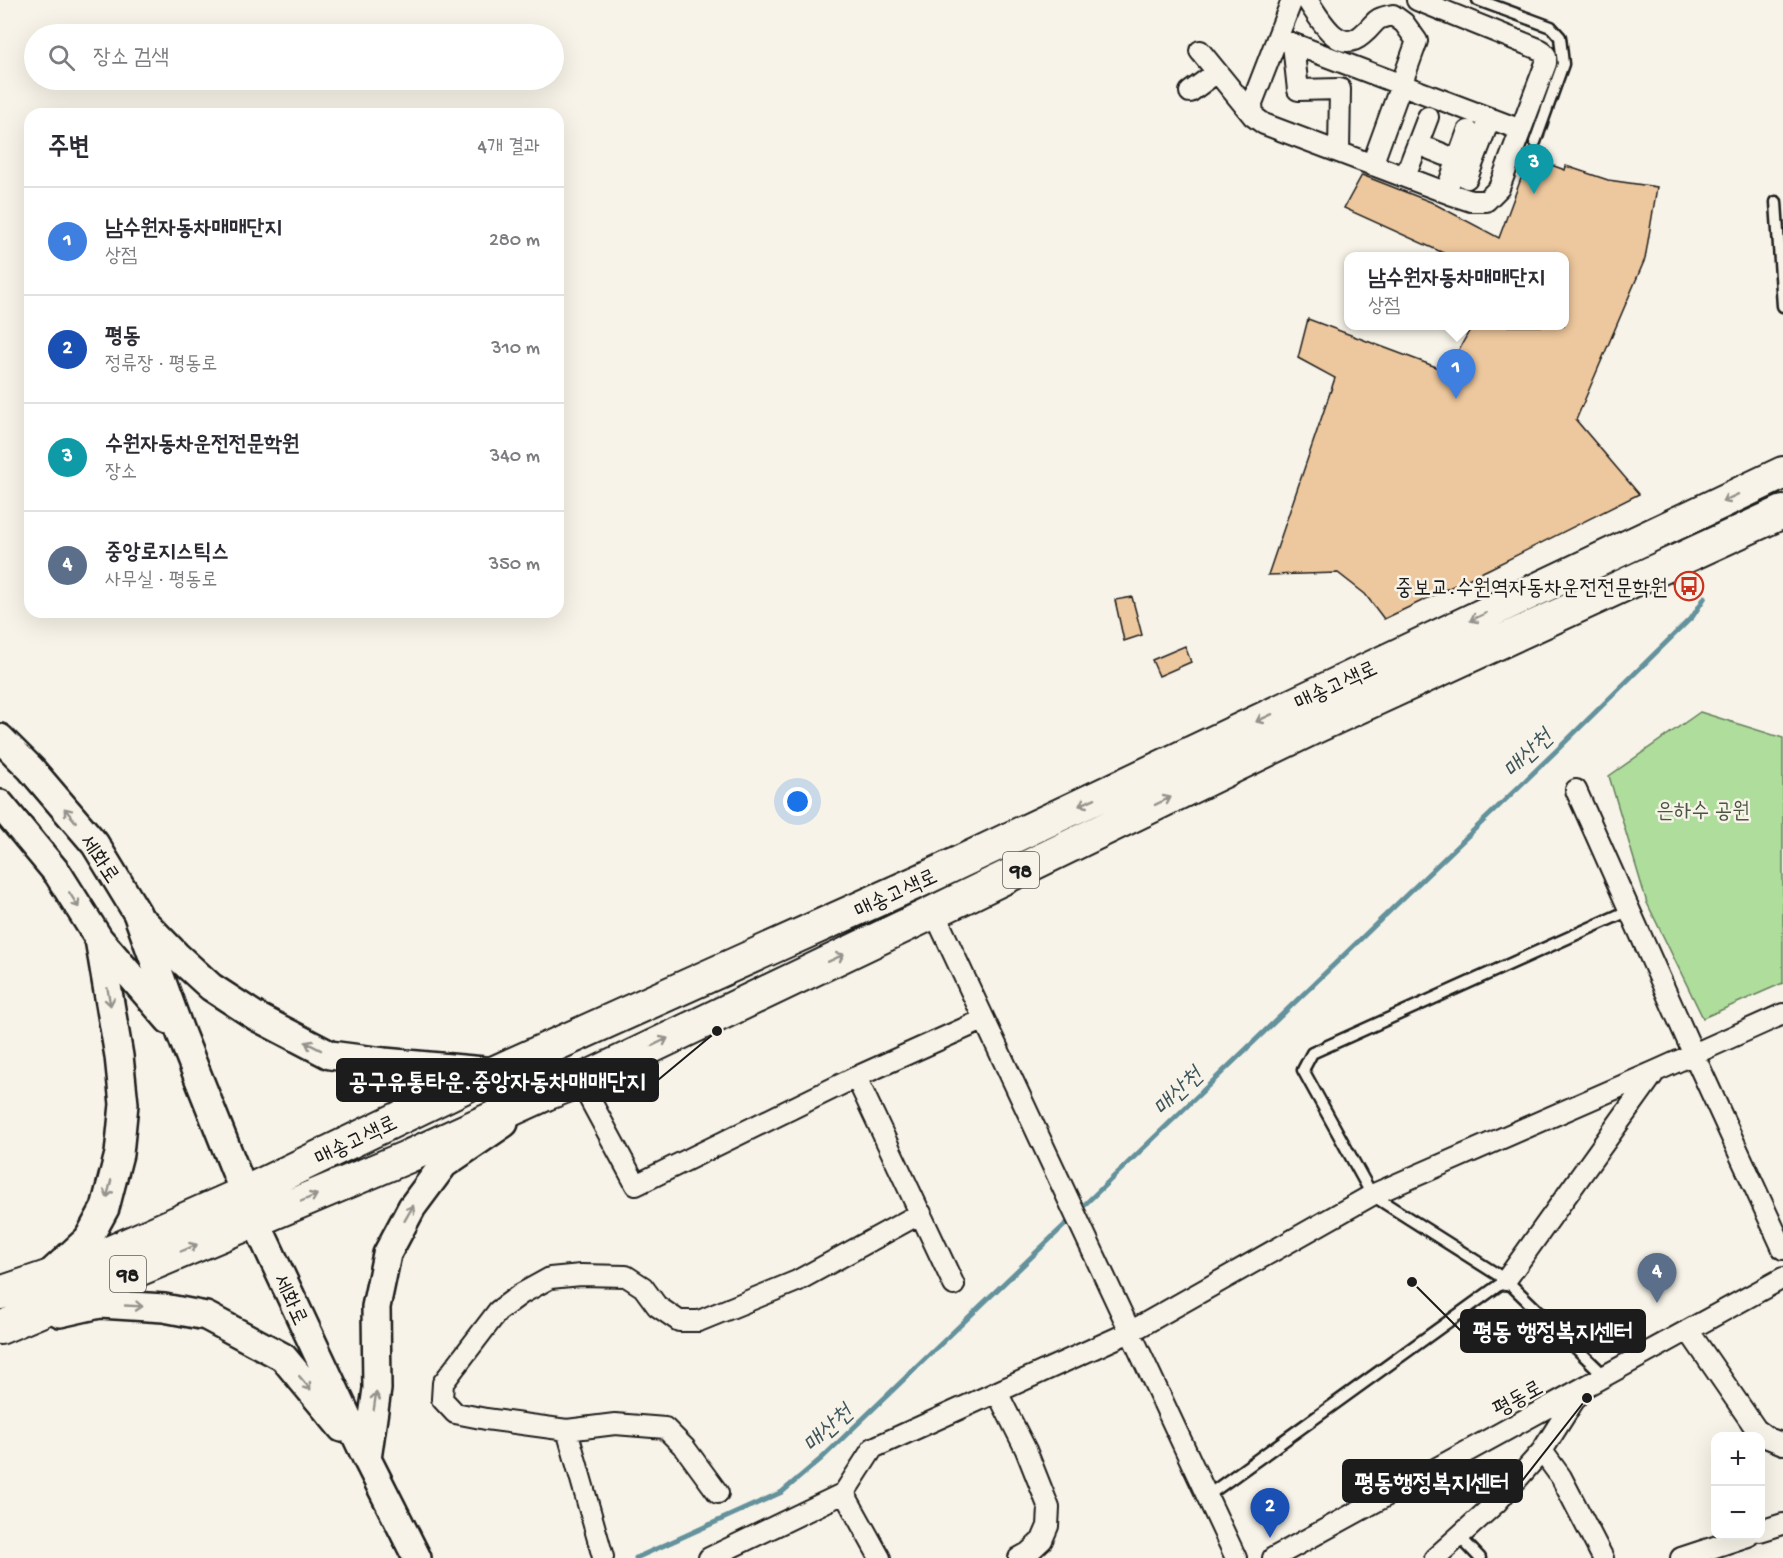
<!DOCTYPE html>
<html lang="ko">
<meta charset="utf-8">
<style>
:root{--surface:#fff;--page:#f2f2f3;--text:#2b2b33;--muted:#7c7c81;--line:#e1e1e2;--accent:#2563eb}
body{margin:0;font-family:"Gochi Hand","Poor Story",sans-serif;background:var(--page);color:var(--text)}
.controls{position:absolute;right:18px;bottom:18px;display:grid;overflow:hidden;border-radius:12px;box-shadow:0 6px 24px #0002}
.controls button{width:54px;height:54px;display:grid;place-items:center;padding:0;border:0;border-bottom:2px solid var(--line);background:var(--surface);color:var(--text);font:30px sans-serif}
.you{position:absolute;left:798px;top:802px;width:21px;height:21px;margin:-15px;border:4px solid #fff;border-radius:50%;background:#1a73e8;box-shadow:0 0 0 9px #1a73e833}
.badge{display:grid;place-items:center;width:39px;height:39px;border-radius:50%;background:var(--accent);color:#fff;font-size:20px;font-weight:700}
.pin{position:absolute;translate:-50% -50px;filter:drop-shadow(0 2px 3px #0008)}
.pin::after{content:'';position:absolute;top:32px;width:21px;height:18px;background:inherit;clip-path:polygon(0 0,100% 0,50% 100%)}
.popup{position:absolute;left:1344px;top:252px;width:225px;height:78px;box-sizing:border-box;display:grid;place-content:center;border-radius:12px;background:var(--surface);filter:drop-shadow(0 2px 4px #0005);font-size:20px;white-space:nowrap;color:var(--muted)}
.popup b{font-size:22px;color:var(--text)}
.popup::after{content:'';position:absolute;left:50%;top:100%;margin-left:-12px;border:12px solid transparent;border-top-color:var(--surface)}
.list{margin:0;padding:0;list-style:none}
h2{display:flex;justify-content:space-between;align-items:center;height:78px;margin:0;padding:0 24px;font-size:26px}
h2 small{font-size:20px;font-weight:400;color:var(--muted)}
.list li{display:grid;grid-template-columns:39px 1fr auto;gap:18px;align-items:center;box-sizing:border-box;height:108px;padding:0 24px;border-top:2px solid var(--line)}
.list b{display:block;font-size:22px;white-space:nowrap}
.list p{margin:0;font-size:20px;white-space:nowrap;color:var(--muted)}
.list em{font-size:20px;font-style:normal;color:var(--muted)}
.icon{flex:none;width:33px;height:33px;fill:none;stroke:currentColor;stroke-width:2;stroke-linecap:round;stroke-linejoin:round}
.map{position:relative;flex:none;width:1783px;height:1558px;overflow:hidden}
.search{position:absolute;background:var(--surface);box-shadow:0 6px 24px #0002;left:24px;top:24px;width:540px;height:66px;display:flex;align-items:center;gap:15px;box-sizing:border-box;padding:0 21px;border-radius:33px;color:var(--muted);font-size:22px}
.panel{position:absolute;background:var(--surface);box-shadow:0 6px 24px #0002;left:24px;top:108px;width:540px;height:510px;border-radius:18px}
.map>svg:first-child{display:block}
.green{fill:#aedd9c;stroke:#657c5c;stroke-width:1.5}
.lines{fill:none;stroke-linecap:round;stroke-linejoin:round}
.stream{stroke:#63919c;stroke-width:5}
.building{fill:#edc79d;stroke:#1c1c1c;stroke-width:1.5}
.service-casing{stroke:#1c1c1c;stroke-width:15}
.minor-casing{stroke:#1c1c1c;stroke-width:24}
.secondary-casing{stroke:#1c1c1c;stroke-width:32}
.primary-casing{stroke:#1c1c1c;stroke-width:36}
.service{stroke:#f7f3e8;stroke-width:10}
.minor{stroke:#f7f3e8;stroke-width:20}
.secondary{stroke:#f7f3e8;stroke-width:27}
.primary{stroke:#f7f3e8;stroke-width:32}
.oneway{stroke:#94928c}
.labels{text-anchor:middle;stroke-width:5;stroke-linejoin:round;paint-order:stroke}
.shield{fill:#f7f3e8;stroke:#5e5c59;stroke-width:1.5}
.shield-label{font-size:21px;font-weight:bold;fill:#1c1c1c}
.poi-label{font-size:22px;fill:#1c1c1c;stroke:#f7f3e8;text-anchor:end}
.street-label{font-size:22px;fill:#1c1c1c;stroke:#f7f3e8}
.park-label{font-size:22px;fill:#485642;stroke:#f7f3e8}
.water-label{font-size:24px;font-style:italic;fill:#3f565c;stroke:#f7f3e8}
.leader{fill:none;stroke:#1c1c1c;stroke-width:2}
.callout-dot{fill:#1c1c1c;stroke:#f7f3e8;stroke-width:2}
.callout{fill:#1c1c1c;stroke:#1c1c1c;stroke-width:2}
.callout-label{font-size:24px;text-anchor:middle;font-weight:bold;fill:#fff}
</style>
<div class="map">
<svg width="1783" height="1558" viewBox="0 0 1783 1558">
<rect width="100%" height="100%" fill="#f7f3e8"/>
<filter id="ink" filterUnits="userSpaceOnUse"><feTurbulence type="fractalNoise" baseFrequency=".0167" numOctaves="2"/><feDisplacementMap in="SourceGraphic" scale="12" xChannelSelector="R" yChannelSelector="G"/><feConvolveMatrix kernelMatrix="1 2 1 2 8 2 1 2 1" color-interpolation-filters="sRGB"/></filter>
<g filter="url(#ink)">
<path class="green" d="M1700 712 1783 738V983L1703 1018 1647 903 1609 776Z"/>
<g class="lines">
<path class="stream" d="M1078 1211 1557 750 1693 616 1705 597
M636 1558 782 1492 822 1458 1072 1218"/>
</g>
<path class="building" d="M1529 157 1565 170 1566 166 1608 180 1657 187 1645 259 1576 420 1639 494 1489 569 1384 619 1365 594 1338 573 1268 575 1335 378 1298 358 1308 319 1447 371 1472 326H1564V256H1450L1344 208 1362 175 1431 202 1499 238Z
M1132 597 1142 635 1124 641 1115 600Z
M1185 646 1191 662 1159 676 1152 660Z"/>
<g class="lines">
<g class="service-casing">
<path id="service" d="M1478 0 1551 27 1560 37 1563 64 1535 142
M1776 202 1783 306
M1605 1376 1506 1280 1372 1195 1303 1070 1312 1053 1630 910
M1207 1496 1506 1280
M1459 1536 1480 1558"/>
</g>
<g class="minor-casing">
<path id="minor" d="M1292 0 1252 103 1253 116 1264 124 1450 194 1471 201H1486L1499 188 1546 63V56L1541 50 1417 0
M1307 0C1319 17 1338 56 1362 35 1378 22 1371 19 1393 15L1404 23 1417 41 1372 165
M1278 38 1521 130
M1293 44 1298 90 1340 89 1339 152
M1200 51 1253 116
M1190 92 1217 72
M1430 149 1445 155
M1405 177 1428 117
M1467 178 1490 118
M1446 192 1468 131
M1576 790 1694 1055 1783 1249
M934 912 1236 1558
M856 1077 954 1285
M580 1081 636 1185 856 1077 983 1020
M1506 1280 1655 1072
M1688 1330 1756 1429 1768 1438 1783 1444
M997 1392 1026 1450 1049 1508 1048 1526 1042 1540 1028 1553 1019 1558
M567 1430 486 1419 455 1413 442 1399 443 1383 498 1311 521 1294 550 1278 581 1275 626 1276 643 1287 657 1306 679 1321H699L797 1281 921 1213
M1542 1451 1561 1477 1603 1558
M844 1493 873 1448 1130 1332 1372 1195 1656 1071 1783 1014
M1760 1531 1783 1524
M603 1557 567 1430 615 1424 665 1428 685 1448 718 1493
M709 1558 844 1493 880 1558
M1273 1558 1783 1278
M1435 1558 1497 1502 1542 1451 1580 1391
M1681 1558 1748 1536"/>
</g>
<g class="secondary-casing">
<path id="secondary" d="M0 738 31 769 95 844 137 913 181 1034 255 1220 367 1459 417 1558
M0 804 58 874 99 939 169 1020
M145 923 176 955 211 987 257 1017 330 1055 384 1062 495 1072
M49 1275 88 1239 105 1208 119 1154 124 1104 119 1056 99 939
M60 1313 100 1304 164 1308 206 1316 283 1357 342 1428
M367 1459 377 1389 376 1307 387 1254 412 1207 444 1164 504 1123"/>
</g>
<g class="primary-casing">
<path id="primary" d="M0 1293 77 1267 244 1193 495 1072 922 880 1783 473
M0 1328 407 1157 546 1094 580 1081 934 912 1313 728 1783 512"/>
</g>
<use href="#service" class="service"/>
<use href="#minor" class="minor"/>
<use href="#secondary" class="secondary"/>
<use href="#primary" class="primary"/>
</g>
<defs><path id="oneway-shaft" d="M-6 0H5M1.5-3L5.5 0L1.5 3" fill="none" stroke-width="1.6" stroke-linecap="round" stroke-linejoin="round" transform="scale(1.5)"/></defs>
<g class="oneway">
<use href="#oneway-shaft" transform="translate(1730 498) rotate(155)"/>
<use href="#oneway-shaft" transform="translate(1478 617) rotate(155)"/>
<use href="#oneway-shaft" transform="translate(1264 718) rotate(155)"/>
<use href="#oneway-shaft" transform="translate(1163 801) rotate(-26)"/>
<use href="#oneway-shaft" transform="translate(1087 802) rotate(155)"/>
<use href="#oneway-shaft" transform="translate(70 815) rotate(-130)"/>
<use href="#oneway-shaft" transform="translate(74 900) rotate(58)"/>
<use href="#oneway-shaft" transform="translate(836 958) rotate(-25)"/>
<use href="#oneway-shaft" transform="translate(109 997) rotate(80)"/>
<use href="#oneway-shaft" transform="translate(660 1042) rotate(-26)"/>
<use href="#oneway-shaft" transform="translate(313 1046) rotate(-153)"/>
<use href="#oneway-shaft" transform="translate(109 1189) rotate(104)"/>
<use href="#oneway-shaft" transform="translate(309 1198) rotate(-23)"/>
<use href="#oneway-shaft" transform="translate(409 1213) rotate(-60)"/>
<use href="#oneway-shaft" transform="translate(189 1248) rotate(-23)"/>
<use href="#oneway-shaft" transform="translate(134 1306) rotate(3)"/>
<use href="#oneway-shaft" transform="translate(305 1383) rotate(50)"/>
<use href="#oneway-shaft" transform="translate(375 1401) rotate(-82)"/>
</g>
</g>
<defs>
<g id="bus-ring" transform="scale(1.5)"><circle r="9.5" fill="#f7f3e8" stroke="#c8321e" stroke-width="1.5"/><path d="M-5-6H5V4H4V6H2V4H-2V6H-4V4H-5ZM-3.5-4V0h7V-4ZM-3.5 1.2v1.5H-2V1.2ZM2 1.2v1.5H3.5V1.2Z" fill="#c8321e"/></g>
</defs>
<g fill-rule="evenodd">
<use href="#bus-ring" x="1689" y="586"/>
</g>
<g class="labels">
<g class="shield">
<rect x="1003" y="852" width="36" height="36" rx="4.5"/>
<rect x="110" y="1256" width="36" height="36" rx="4.5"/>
</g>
<g class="shield-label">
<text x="1021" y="877">98</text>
<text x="128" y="1281">98</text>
</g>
<g class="poi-label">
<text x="1668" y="594">중보교.수원역자동차운전전문학원</text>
</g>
<g class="street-label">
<text transform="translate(1335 684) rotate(-25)" y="8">매송고색로</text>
<text transform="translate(101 858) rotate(56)" y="8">세화로</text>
<text transform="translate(895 892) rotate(-25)" y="8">매송고색로</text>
<text transform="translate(355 1139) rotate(-26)" y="8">매송고색로</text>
<text transform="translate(292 1299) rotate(65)" y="8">세화로</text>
<text transform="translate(1517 1397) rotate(-29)" y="8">평동로</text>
</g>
<g class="park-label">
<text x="1703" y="817">은하수 공원</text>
</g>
<g class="water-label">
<text transform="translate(1527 753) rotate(-44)" y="8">매산천</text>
<text transform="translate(1177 1091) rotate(-44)" y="8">매산천</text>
<text transform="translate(827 1428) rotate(-43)" y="8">매산천</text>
</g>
</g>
<path class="leader" d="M717 1031L658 1080M1412 1282L1461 1331M1587 1398L1522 1481"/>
<g class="callout-dot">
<circle cx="717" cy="1031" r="6"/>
<circle cx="1412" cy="1282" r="6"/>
<circle cx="1587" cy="1398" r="6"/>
</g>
<g class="callout">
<rect x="337" y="1059" width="321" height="42" rx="6"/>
<rect x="1461" y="1310" width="184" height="42" rx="6"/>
<rect x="1343" y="1460" width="179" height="42" rx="6"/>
</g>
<g class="callout-label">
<text x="497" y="1089">공구유통타운.중앙자동차매매단지</text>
<text x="1553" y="1339">평동 행정복지센터</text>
<text x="1432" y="1490">평동행정복지센터</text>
</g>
</svg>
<div class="controls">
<button>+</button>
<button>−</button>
</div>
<div class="you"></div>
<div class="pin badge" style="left:1456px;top:399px;background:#3f7fe0">1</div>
<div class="popup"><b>남수원자동차매매단지</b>상점</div>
<div class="pin badge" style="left:1270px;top:1538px;background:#1a4fb4">2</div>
<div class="pin badge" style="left:1534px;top:194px;background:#0f9aa8">3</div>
<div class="pin badge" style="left:1657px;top:1303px;background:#5c6f8a">4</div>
<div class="search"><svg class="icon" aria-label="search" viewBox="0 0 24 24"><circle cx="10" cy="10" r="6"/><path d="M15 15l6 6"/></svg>장소 검색</div>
<section class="panel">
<h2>주변<small>4개 결과</small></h2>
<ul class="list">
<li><span class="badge" style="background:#3f7fe0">1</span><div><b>남수원자동차매매단지</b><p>상점</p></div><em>280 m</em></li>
<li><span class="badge" style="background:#1a4fb4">2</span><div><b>평동</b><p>정류장 · 평동로</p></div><em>310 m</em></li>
<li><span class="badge" style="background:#0f9aa8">3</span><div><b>수원자동차운전전문학원</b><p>장소</p></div><em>340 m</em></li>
<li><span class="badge" style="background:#5c6f8a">4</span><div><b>중앙로지스틱스</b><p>사무실 · 평동로</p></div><em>350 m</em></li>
</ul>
</section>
</div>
